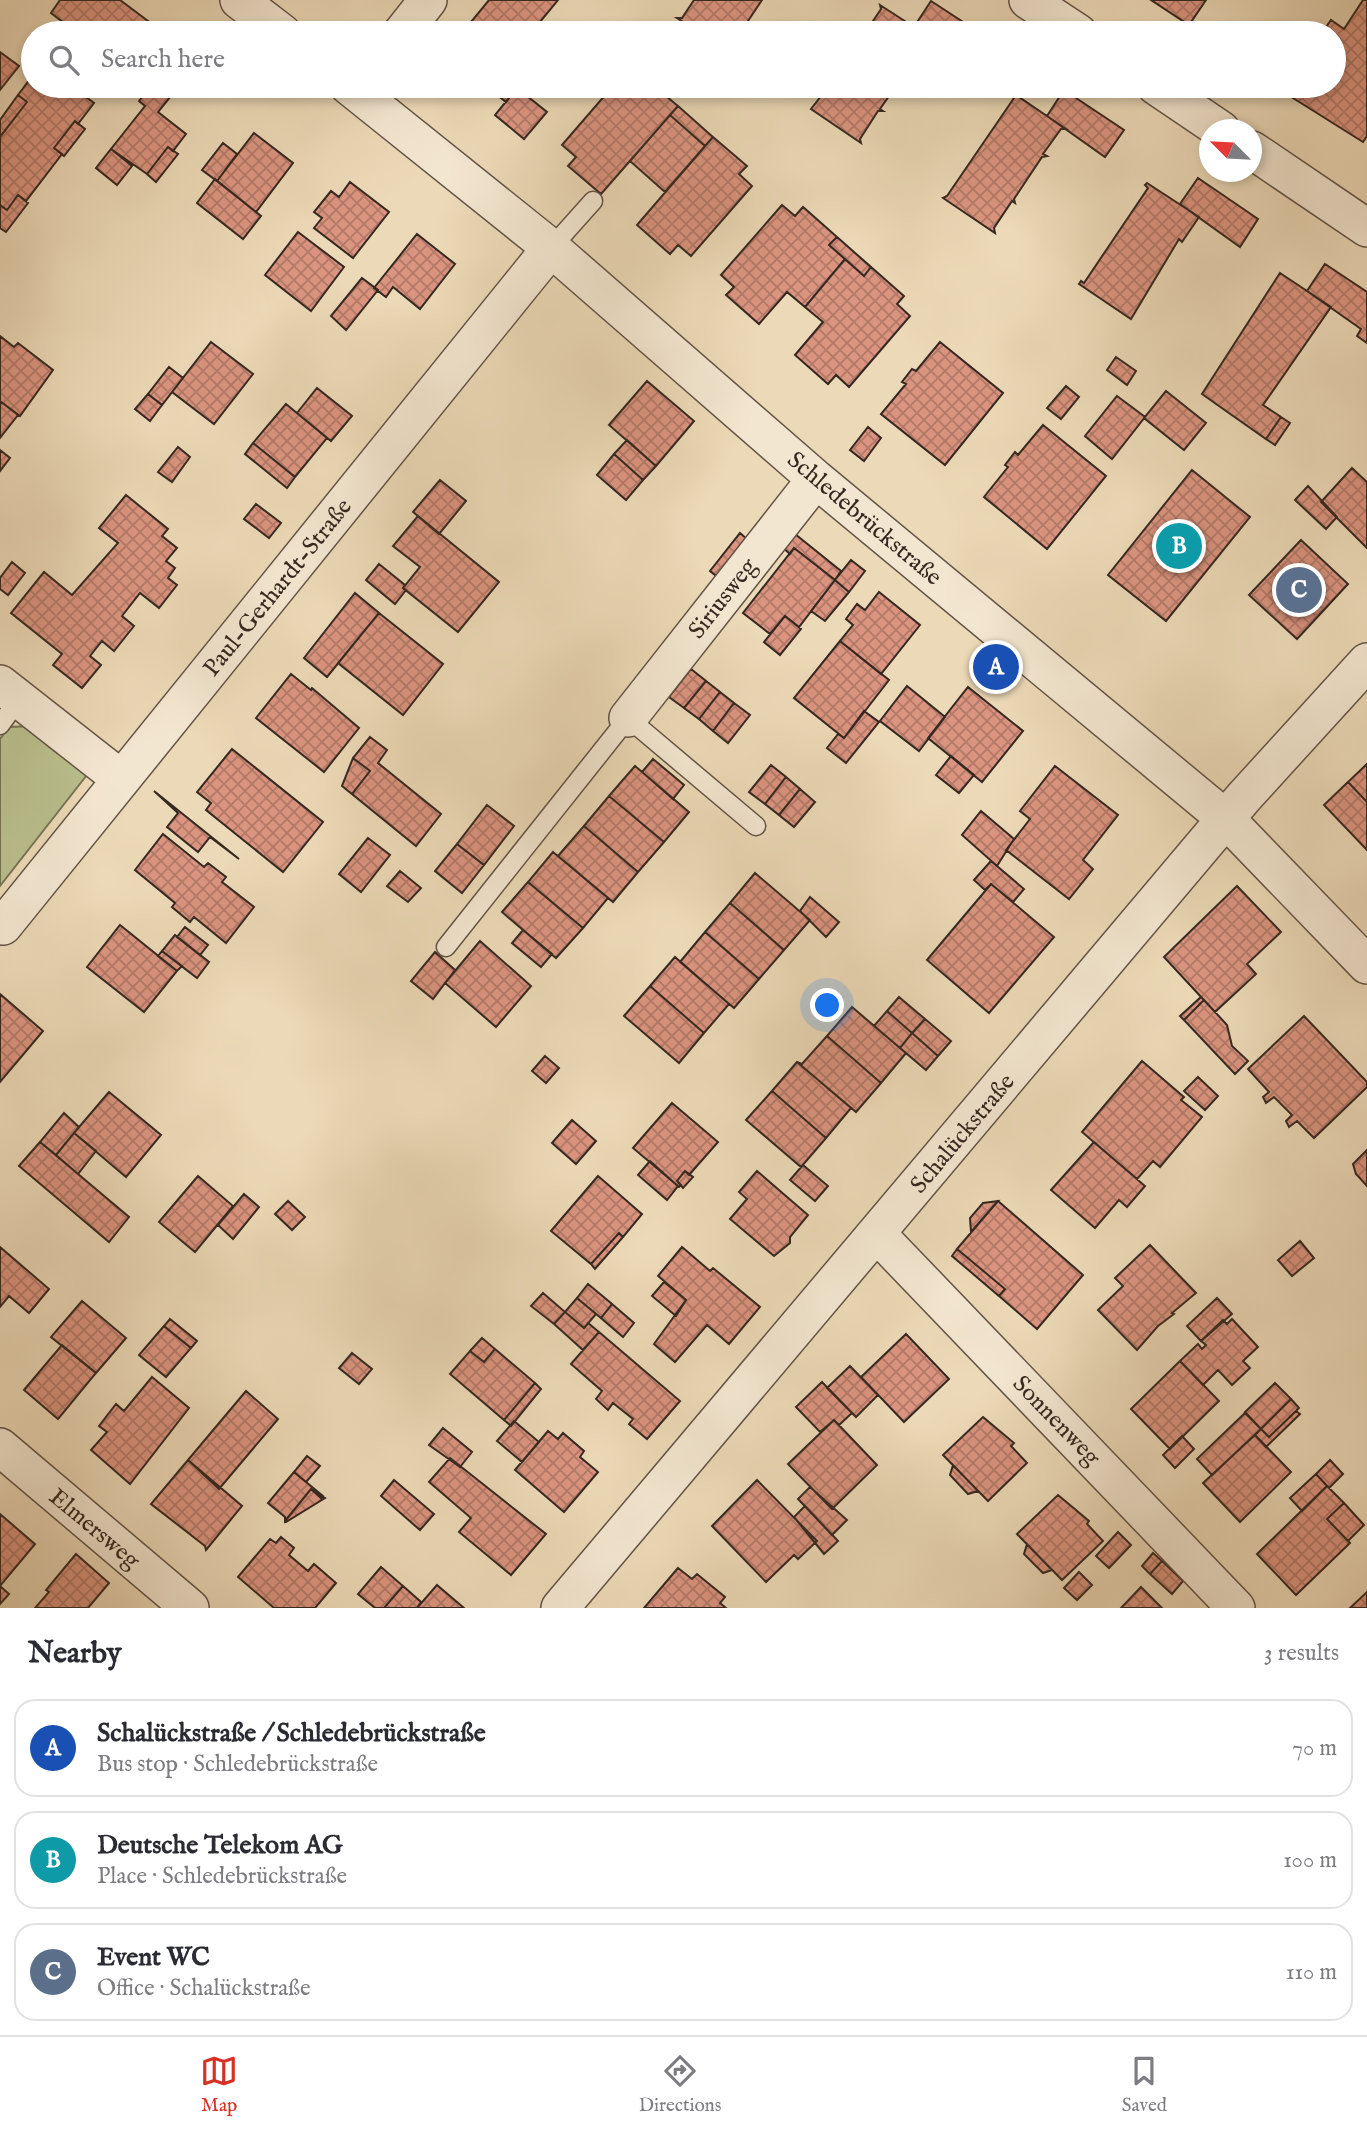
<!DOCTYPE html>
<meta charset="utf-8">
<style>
:root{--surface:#fff;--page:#f2f2f3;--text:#2b2b33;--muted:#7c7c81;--line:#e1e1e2;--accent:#d93025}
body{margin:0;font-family:"IM FELL English",serif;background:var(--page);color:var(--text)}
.compass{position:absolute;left:1199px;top:119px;width:63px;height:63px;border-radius:50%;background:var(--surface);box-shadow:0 4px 10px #0003;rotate:294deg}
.you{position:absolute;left:828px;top:1006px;width:24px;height:24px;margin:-18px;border:5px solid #fff;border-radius:50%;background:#1a73e8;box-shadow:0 0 0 10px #1a73e833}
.badge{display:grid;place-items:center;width:46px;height:46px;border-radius:50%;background:var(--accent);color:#fff;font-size:23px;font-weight:700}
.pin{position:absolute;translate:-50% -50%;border:4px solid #fff;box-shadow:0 2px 7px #0006}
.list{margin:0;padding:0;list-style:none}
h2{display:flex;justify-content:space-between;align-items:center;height:91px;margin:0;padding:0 28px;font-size:30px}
h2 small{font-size:23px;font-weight:400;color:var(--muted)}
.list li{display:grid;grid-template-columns:46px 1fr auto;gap:21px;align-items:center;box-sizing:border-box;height:98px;margin:0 14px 14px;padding:0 14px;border:2px solid var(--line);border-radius:21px}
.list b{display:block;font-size:26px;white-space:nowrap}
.list p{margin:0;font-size:23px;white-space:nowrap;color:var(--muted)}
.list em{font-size:23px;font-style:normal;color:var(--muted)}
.icon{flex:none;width:38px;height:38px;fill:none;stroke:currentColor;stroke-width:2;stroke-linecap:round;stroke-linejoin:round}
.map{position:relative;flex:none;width:1367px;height:1608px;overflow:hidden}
.search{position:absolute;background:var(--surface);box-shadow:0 4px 10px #0003;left:21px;right:21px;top:21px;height:77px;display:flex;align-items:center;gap:18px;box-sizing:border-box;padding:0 24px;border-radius:38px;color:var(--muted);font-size:26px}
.sheet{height:427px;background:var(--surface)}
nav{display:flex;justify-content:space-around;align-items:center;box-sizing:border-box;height:98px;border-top:2px solid var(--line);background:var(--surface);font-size:19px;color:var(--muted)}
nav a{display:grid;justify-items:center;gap:4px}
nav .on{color:var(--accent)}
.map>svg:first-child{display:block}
.park{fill:#b9bf8d;stroke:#777456;stroke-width:2}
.building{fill:url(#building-cross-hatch);stroke:#352820;stroke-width:2}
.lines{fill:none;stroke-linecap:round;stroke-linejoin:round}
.lane-casing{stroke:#635446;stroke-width:21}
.street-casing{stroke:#635446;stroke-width:40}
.lane{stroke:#f3e6d0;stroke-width:18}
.street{stroke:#f3e6d0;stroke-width:37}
.labels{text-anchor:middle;stroke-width:5;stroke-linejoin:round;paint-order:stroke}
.street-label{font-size:24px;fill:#352820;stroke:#f3e6d0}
</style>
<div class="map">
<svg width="1367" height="1608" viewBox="0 0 1367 1608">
<defs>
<pattern id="building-cross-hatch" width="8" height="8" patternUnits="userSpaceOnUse" patternTransform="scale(1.75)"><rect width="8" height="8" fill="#db947f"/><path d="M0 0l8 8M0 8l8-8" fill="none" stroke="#b27968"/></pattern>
</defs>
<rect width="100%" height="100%" fill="#ecd9b7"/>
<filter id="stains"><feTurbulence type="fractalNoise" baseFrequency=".00286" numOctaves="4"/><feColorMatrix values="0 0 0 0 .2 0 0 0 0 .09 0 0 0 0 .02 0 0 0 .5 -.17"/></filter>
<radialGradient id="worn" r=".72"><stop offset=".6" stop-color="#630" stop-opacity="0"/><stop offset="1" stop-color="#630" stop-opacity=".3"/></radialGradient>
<path class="park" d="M32 726 90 771 0 886V739L9 727Z"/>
<path class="building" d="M60 0H120L164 33H77L51 13Z
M489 0H558L531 33H462Z
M694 0H762L748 21 749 25 746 23 739 33H700L677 18H682Z
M1151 0H1206L1189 25Z
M1363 0H1367V136L1363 142 1293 98 1301 86H1334V33H1322L1331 20 1344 29Z
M931 1 980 33H923L914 27Z
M880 5 914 27 923 33H865L881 9Z
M0 52 19 66 0 90Z
M33 75V86H71L94 103 78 124 75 121 54 148 62 154 26 201 18 195 7 210 0 205V137L27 102 18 95Z
M151 86H179L158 112 186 134 173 151 168 147 147 174 111 149 145 106 139 101Z
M486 86H504L513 93 506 102Z
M613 86H654L678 106 601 194 568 166 576 157 562 145Z
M829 86H896L880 109 883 111H878L860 139 861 143 811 109Z
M517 88 547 112 524 139 495 115Z
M1064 90 1124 130 1105 157 1047 116Z
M1013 93 1066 129H1061L1043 154 1047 156 1042 157 1014 199 1015 203 1012 201 994 228 995 233 943 198 947 196 1014 98Z
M18 95 27 102 0 137V120Z
M678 106 713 137 705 146 670 115Z
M670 115 705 146 665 192 630 161Z
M75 121 85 129 64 156 54 148Z
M254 133 293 163 256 212 217 181Z
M713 137 747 166 739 174 752 186 691 256 678 245 670 254 637 225Z
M223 143 237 154 217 181 202 170Z
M168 147 178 154 156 182 147 174Z
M111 149 132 166 117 185 96 168Z
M1198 178 1258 219 1240 247 1180 204Z
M215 179 261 216 243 239 197 203Z
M350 182 389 212 353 258 314 228 322 218 314 212 331 191 339 197Z
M1147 183 1199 217 1182 242 1179 239 1131 319 1079 284 1081 281 1084 283 1148 188 1145 185Z
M18 195 28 203 6 232 0 228V205L7 210Z
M782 205 795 216 803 207 837 237 829 245 845 259 805 307 787 292 759 324 726 295 734 287 721 275Z
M298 232 344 267 311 311 265 275Z
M417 234 455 264 420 309 393 287 386 297 374 288Z
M837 237 871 267 864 276 829 245Z
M845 259 864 276 871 267 904 296 897 304 910 316 849 387 836 375 828 384 795 355 823 322 805 307Z
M1325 264 1367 292V343L1357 336 1361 329 1307 291Z
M1280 273 1331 307 1263 405 1281 417 1266 439 1202 394Z
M362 278 378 290 346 330 331 316Z
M0 336 14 347 18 343 53 370 20 416 0 401Z
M211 342 253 374 214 424 172 392Z
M940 342 1003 393 945 465 881 414 906 384 902 382 912 369 916 371Z
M1116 357 1136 371 1127 385 1107 370Z
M169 367 183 378 162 405 148 394Z
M647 381 694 421 656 466 609 425Z
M1066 386 1079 397 1061 419 1047 408Z
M317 388 352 416 331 441 297 413Z
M1166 391 1206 423 1184 450 1144 418Z
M148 394 162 405 150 421 135 409Z
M1117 396 1145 417 1112 459 1085 436Z
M0 401 18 415 0 438Z
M286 404 327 438 295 477 253 443Z
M1281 417 1290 423 1275 445 1266 439Z
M1043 425 1106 476 1047 549 984 497 1008 467 1005 465 1015 452 1018 455Z
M868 427 881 438 864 461 850 450Z
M627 440 656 466 643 480 614 454Z
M253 443 295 477 287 488 245 454Z
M178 447 190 457 172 482 158 472Z
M0 450 10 458 0 471Z
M614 454 643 480 626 500 597 475Z
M1352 468 1367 482V548L1321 502Z
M1192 470 1250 517 1166 621 1108 575Z
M440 480 466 501 439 534 413 512Z
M1308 486 1337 517 1326 529 1295 500Z
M126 495 168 529 162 536 177 548 166 561 175 568 168 578 177 585 159 608 140 593 122 616 134 626 114 651 102 641 90 656 101 665 82 688 53 665 62 654 11 613 44 572 72 595 118 543 99 528Z
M256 504 281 523 269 538 244 519Z
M418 516 499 582 458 632 403 588 420 567 393 546Z
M740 533 755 546 725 583 710 571Z
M795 534 841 571 835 580 794 548 790 554 783 548Z
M1301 540 1348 584 1297 639 1249 595Z
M794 548 835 580 799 627 785 616 770 634 743 613Z
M851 560 865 571 849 592 835 580Z
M12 562 25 573 8 595 0 589V578Z
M379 564 405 585 403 588 406 590 395 604 366 580Z
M835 580 849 592 825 621 811 611Z
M879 592 920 625 881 674 840 641 853 625 846 619 857 604 865 610Z
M355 593 379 613 327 677 304 658Z
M379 613 443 664 403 715 338 663Z
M785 616 801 629 780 655 764 642Z
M840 641 889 680 844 738 794 698Z
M691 669 706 681 684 708 669 697Z
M291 674 311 690 312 688 359 728 324 772 256 718Z
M706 681 720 692 699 719 684 708Z
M907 686 945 717 919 751 880 721Z
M968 687 1023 731 982 782 928 738Z
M720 692 734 703 713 731 699 719Z
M734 703 750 715 728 743 713 731Z
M864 711 879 722 846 763 827 748 838 734 844 738Z
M370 737 387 750 378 763 441 814 416 846 352 794 370 771 353 758Z
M232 749 323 822 283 872 206 810 211 803 197 792Z
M951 756 974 775 959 793 936 775Z
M353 758 370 771 352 794 342 786Z
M653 759 684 785 673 799 642 772Z
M1367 764V802L1348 782Z
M771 765 786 777 765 804 749 792Z
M635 766 689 812 664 842 609 796Z
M1055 766 1118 815 1083 860 1093 869 1069 899 1006 850 1030 819 1020 811Z
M786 777 800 789 779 815 765 804Z
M1348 782 1367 802V850L1324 805Z
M800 789 815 802 794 827 779 815Z
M154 791 239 859 210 837 198 852 167 827 178 813Z
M609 796 664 842 638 872 584 826Z
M487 805 514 826 484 865 457 844Z
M981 811 1014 839 997 866 962 835Z
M584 826 638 872 613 902 558 856Z
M163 834 204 867 208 863 226 877 222 882 254 907 226 943 194 917 190 922 172 907 175 903 135 870Z
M368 838 390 855 361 892 339 874Z
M457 844 484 865 462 893 435 871Z
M553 852 608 898 583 928 528 882Z
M991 861 1024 889 1013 902 991 884 985 890 974 880Z
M400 871 421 888 408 902 387 886Z
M755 873 810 920 784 950 730 903Z
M528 882 583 928 556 958 502 912Z
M991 884 1054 937 989 1013 927 960Z
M1237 886 1281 932 1247 964 1256 974 1215 1012 1164 957Z
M810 897 839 922 826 937 800 911Z
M730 903 784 950 759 979 705 932Z
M120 925 177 971 144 1012 87 967Z
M185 927 208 945 200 955 177 937Z
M523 930 552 954 541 967 512 943Z
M705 932 759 979 734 1008 680 962Z
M175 935 209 962 197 978 162 951Z
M480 941 531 986 496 1027 445 983Z
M162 951 182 966 177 971 158 956Z
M435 952 455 970 433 999 411 981Z
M675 957 729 1004 704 1033 650 986Z
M650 986 704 1033 679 1063 624 1016Z
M0 994 43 1031 0 1082Z
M899 997 925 1019 912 1033 887 1011Z
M1201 997 1204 1000 1184 1020 1180 1016Z
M1204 1000 1227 1025 1232 1046 1248 1061 1235 1074 1184 1020Z
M852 1007 906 1053 881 1083 827 1036Z
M887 1011 912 1033 900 1048 874 1026Z
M1304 1016 1367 1082V1087L1314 1138 1297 1121 1289 1127 1286 1121 1292 1115 1274 1097 1266 1103 1263 1097 1269 1092 1248 1069Z
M925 1019 951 1041 938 1056 912 1033Z
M912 1033 938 1056 926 1070 900 1048Z
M827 1036 881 1083 856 1112 797 1062 802 1064Z
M545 1056 559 1068 546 1083 532 1071Z
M1142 1061 1184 1097 1181 1100 1202 1117 1160 1167 1153 1161 1137 1179 1082 1132Z
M797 1062 851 1108 826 1138 772 1091Z
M1198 1077 1218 1096 1205 1110 1184 1091Z
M772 1091 826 1138 801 1167 746 1120Z
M109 1092 161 1135 126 1177 74 1133Z
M672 1103 718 1142 689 1175 685 1171 677 1181 681 1185 679 1187 633 1148Z
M64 1113 79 1127 56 1155 40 1142Z
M572 1120 596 1141 576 1164 552 1143Z
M74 1133 96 1151 78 1174 56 1155Z
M40 1142 129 1217 109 1242 19 1166Z
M1094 1142 1145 1186 1127 1207 1119 1200 1095 1228 1051 1190Z
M1367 1150V1186L1356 1174 1353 1164Z
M650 1161 678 1186 667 1200 638 1175Z
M803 1165 828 1186 815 1201 790 1180Z
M685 1171 693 1177 683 1188 677 1181Z
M757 1171 808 1215 790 1237V1243L774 1256 730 1219 747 1199 739 1192Z
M198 1176 233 1206 195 1252 159 1222Z
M598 1176 642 1214 623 1237 619 1233 591 1264 551 1231Z
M244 1194 259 1207 233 1239 218 1225Z
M288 1201 305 1217 292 1230 275 1214Z
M998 1201 1083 1275 1037 1329 999 1296 1005 1289 957 1249Z
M998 1201 971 1232 970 1218 983 1203Z
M619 1233 623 1237 595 1269 591 1264Z
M1300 1241 1314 1258 1292 1276 1278 1260Z
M1150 1245 1196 1293 1172 1313 1174 1314 1158 1326 1137 1350 1098 1310 1123 1286 1115 1278Z
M0 1247 49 1289 29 1313 9 1296 0 1307Z
M682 1247 710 1271 713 1268 760 1307 729 1344 707 1325 675 1362 654 1344 686 1300 658 1276Z
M957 1249 1005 1289 999 1296 952 1256Z
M664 1282 686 1300 676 1316 652 1296Z
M588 1284 612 1304 601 1318 577 1298Z
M543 1293 565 1312 554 1324 531 1306Z
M577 1298 596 1314 584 1328 565 1312Z
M1217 1298 1232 1314 1201 1341 1187 1326Z
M82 1301 126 1338 96 1373 51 1337Z
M612 1304 634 1323 623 1337 601 1318Z
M565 1312 584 1328 588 1323 599 1332 583 1350 554 1324Z
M170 1319 197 1341 191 1348 164 1326Z
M1232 1319 1258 1347 1243 1361 1250 1368 1232 1385 1218 1370 1203 1385 1180 1361 1198 1344 1202 1349 1206 1345 1201 1341 1223 1320 1227 1324Z
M164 1326 191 1348 166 1377 139 1355Z
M599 1332 680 1401 647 1439 629 1424 633 1419 613 1403 608 1410 596 1399 602 1391 571 1364Z
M906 1334 949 1379 904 1422 861 1377Z
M482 1338 495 1349 484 1362 470 1351Z
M62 1345 96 1373 58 1419 24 1390Z
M495 1349 535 1383 504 1420 450 1374 470 1351 484 1362Z
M352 1353 372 1369 359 1384 339 1368Z
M1180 1361 1219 1401 1170 1449 1131 1409Z
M850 1366 878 1395 856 1417 827 1388Z
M152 1377 189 1408 130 1484 91 1450 107 1432 99 1426 116 1404 124 1411Z
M822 1382 852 1413 839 1425 834 1420 820 1432 796 1407Z
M535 1383 541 1389 511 1426 504 1420Z
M1275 1383 1291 1399 1261 1429 1245 1412Z
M246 1391 278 1419 219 1489 188 1460Z
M1291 1399 1299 1408 1269 1437 1261 1429Z
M1296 1411 1300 1414 1266 1447 1255 1435 1261 1429 1269 1437Z
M1245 1413 1261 1429 1212 1475 1197 1459Z
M983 1417 1014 1443 1011 1446 1027 1463 988 1501 943 1455Z
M834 1420 877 1465 832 1509 788 1464Z
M514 1421 539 1442 522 1462 497 1441Z
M443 1428 472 1452 460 1467 429 1445Z
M548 1431 558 1439 563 1433 584 1451 580 1457 598 1472 564 1512 515 1470Z
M1255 1435 1291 1472 1240 1522 1203 1483Z
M1182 1436 1194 1449 1175 1468 1163 1455Z
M307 1456 320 1466 306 1482 294 1472Z
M450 1458 546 1534 511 1575 459 1532 471 1518 429 1482Z
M188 1460 242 1506 206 1550 205 1546 151 1504Z
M1330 1460 1343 1474 1329 1488 1316 1474Z
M953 1465 978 1491 968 1494 950 1475Z
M294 1472 323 1496 321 1498 311 1489 285 1521V1517L268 1503Z
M1316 1474 1327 1486 1302 1511 1290 1498Z
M394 1480 434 1514 420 1530 381 1496Z
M757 1480 817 1541 798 1559 794 1555 766 1582 712 1526Z
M1327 1486 1344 1503 1327 1519 1350 1543 1296 1595 1257 1554Z
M810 1487 847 1520 832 1535 798 1499Z
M311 1489 325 1498 286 1522 285 1521Z
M1058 1495 1089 1521 1087 1524 1103 1541 1062 1580 1017 1534Z
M1344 1503 1364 1525 1348 1541 1327 1519Z
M805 1506 838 1541 824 1554 794 1517Z
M0 1514 35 1544 0 1586Z
M1118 1532 1131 1545 1109 1568 1096 1556Z
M281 1537 294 1548 289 1555 308 1571 314 1564 336 1583 315 1608H274L238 1577 270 1539 276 1543Z
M1027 1544 1052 1570 1043 1573 1024 1554Z
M1153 1553 1162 1561 1150 1574 1142 1566Z
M76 1554 109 1583 88 1608H35L49 1592 46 1590Z
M1162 1561 1183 1581 1172 1594 1150 1574Z
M381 1567 403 1586 384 1608H375L358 1594Z
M678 1568 692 1579 697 1574 725 1597 720 1603 726 1608H644Z
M1079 1572 1092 1585 1077 1600 1064 1588Z
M437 1585 464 1608H417Z
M0 1586 9 1594 0 1604Z
M403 1586 421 1602 417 1608H384Z
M1141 1587 1162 1608H1121Z
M1367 1592V1608H1350Z"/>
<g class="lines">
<g class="lane-casing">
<path id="lane" d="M551 248 593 201
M0 725 19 699
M446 947 628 718 756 826"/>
</g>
<g class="street-casing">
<path id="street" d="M239 0 282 33
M1028 0 1078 33
M402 33 428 0
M349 86 551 248 816 479 1226 819 1367 965
M1156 86 1221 130
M1252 150 1367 228
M0 684 121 779
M628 718 816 479
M3 926 551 248
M877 1234 1236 1608
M0 1447 190 1608
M560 1608 1244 797 1367 662"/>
</g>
<use href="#lane" class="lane"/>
<use href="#street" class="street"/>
</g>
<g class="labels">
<g class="street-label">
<text transform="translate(865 518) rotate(40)" y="8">Schledebrückstraße</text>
<text transform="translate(277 587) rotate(-51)" y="8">Paul-Gerhardt-Straße</text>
<text transform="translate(722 598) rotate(-52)" y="8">Siriusweg</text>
<text transform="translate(962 1133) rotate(-50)" y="8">Schalückstraße</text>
<text transform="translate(1057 1420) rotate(46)" y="8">Sonnenweg</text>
<text transform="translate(95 1528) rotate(40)" y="8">Elmersweg</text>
</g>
</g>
<rect width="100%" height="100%" filter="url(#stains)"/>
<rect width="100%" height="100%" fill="url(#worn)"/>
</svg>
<svg class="compass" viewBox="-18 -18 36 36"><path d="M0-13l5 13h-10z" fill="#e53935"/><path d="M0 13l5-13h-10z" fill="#7c7c81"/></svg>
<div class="you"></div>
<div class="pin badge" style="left:996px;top:667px;background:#1a4fb4">A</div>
<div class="pin badge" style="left:1179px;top:546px;background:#0f9aa8">B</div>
<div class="pin badge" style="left:1299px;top:590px;background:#5c6f8a">C</div>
<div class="search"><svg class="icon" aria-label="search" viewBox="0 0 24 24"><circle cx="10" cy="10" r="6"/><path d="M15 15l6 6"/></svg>Search here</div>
</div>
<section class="sheet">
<h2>Nearby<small>3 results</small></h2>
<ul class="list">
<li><span class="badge" style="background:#1a4fb4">A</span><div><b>Schalückstraße / Schledebrückstraße</b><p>Bus stop · Schledebrückstraße</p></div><em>70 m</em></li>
<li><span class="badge" style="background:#0f9aa8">B</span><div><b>Deutsche Telekom AG</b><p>Place · Schledebrückstraße</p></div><em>100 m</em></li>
<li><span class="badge" style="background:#5c6f8a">C</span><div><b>Event WC</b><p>Office · Schalückstraße</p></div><em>110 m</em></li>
</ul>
</section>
<nav>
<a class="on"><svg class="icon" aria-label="map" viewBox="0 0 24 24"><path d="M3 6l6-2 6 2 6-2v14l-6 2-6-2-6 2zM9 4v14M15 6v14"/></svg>Map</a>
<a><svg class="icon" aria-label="directions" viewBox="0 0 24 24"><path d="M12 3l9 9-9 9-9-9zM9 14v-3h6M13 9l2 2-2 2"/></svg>Directions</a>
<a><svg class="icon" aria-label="saved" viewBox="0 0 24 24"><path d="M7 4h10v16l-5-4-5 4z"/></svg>Saved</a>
</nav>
